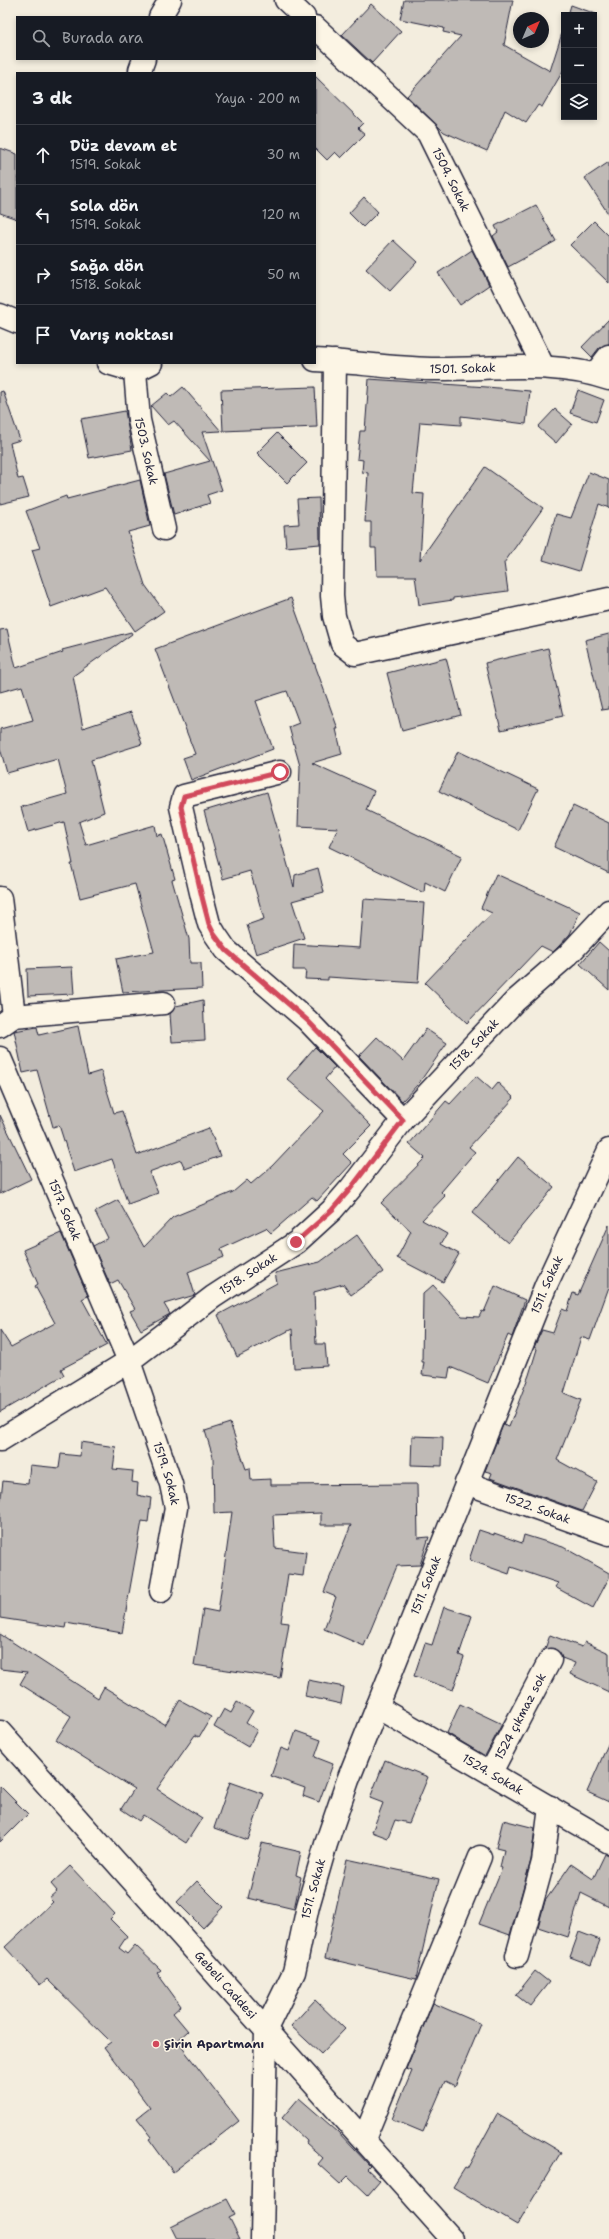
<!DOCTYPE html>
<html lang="tr">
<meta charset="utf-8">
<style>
:root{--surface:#171b24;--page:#242831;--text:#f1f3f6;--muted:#9ea1a6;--line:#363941}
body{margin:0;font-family:"Shantell Sans",sans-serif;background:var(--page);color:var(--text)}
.controls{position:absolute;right:12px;top:12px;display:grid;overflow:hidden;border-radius:0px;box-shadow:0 2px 6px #0003}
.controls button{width:36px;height:36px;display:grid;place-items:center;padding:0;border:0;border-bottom:1px solid var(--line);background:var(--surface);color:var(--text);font:20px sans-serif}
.compass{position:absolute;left:513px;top:12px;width:36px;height:36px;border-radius:50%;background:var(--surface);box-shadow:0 2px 6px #0003;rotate:44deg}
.stop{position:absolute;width:12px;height:12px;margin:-9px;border:3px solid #d1495b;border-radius:50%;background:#fff}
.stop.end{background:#d1495b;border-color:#fff;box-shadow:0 1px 4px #0008}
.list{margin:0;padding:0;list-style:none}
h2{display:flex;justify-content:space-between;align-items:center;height:52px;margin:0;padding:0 16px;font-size:17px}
h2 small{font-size:13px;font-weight:400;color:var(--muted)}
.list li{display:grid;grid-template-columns:26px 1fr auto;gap:12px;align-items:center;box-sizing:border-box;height:60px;padding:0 16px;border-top:1px solid var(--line)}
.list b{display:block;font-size:15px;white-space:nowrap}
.list p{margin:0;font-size:13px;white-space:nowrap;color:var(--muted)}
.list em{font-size:13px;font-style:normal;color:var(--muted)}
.icon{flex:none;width:22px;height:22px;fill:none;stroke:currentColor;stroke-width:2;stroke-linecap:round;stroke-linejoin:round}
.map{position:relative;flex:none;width:609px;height:2239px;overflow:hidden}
.search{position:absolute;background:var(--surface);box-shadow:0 2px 6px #0003;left:16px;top:16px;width:300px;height:44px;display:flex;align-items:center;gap:10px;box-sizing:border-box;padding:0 14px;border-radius:0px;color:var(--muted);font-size:15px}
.panel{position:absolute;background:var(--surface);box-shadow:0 2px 6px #0003;left:16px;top:72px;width:300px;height:292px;border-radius:0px}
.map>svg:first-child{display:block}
.building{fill:#bfbab6;stroke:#22223b}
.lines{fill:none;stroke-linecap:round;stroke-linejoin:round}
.minor-casing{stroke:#22223b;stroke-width:25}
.minor{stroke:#fcf5e5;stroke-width:22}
.route{stroke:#d1495b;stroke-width:5}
.poi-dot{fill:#d1495b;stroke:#fcf5e5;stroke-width:1.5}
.labels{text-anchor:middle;stroke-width:3;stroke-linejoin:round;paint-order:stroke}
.street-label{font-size:12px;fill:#22223b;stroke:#fcf5e5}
.poi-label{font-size:12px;font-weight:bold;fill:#22223b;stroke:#fcf5e5;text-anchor:start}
</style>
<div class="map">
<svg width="609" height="2239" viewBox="0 0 609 2239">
<rect width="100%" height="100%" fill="#f3edde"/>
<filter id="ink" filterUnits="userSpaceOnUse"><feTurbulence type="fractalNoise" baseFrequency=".025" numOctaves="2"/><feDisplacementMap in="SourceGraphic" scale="8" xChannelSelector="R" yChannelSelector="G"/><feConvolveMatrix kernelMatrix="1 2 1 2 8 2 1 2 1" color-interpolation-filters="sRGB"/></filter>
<g filter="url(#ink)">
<path class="building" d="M404 0H513L504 45 550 71 564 27V69L542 107 538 105 526 123 505 110 487 151 444 132 407 96 461 36 443 32 444 28 400 19Z
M371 4 401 31 372 63 342 35Z
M571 5 596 14 594 17V15H568Z
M315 76 363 123 358 128 365 134 341 158 335 152 327 160 315 148Z
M0 148 17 154V219L0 213Z
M609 162V215L585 178Z
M364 197 378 212 363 227 349 213Z
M536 205 556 241 508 267 493 236 498 232 495 226Z
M594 221 609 236V283L570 245Z
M393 240 417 262 390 291 366 269Z
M472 250 489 285 460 305 438 273Z
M609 319V344L599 348 592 357 582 347Z
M369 379 487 387 530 391 526 424 461 416V425L420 422 413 493 424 494 420 560 485 467 543 508 504 563 508 591 453 598V600L419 605 415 576H377L376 548H371V522H365L368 473 362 472 363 460 357 459 360 431H365Z
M183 387 221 431 202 432 222 490 207 495 210 503 174 515 164 474 210 461 174 421 168 425 151 406 167 393 171 397Z
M315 387 317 427 223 431 221 390Z
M578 390 604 400 596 422 570 413Z
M3 391 20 440 10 443 18 479 23 478 29 497 0 504V392Z
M555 409 572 424 556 443 538 427Z
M125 411 132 450 89 458 81 419Z
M277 433 307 463 287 483 257 453Z
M589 472 609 480V508L599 504 579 571 543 560 556 514 571 518Z
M140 480 150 526 128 532 145 585 164 611 135 631 105 587 51 607 32 550 40 548 26 511 66 496 67 499Z
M319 498 320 544 286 547 284 525 299 524 297 499Z
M291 598 338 729H336L342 754 312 763 374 791 366 810 462 856 445 892 425 882 424 893 329 847 338 828 298 826 300 766 289 727 299 723 287 691 256 701 273 749 191 780 183 758 195 754 155 649Z
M7 629 16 668 63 652 62 650 131 632 132 634 73 676 83 728 131 712 142 744 91 760 104 812 79 822 86 845 155 825 157 836 162 834 175 879 172 880 189 939 190 963H201L202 988 123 992 116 959 154 952 135 884 80 898 71 864H73L64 822 28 832 21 807 67 794 58 759 7 773 0 748V729L33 720 22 686 0 692V630Z
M609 634V709L602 710 585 640Z
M548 648 563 716 501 730 485 663Z
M446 658 461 715 402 731 387 673Z
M458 751 538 789 518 830 439 791Z
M267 792 294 887 295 875 318 868 324 892 292 901 304 938 256 954 247 925 264 919 250 871 223 879 204 811Z
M573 806 609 823V873L554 847Z
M496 874 580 912 570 934 559 946 553 952 541 946 467 1023 425 983 492 913 481 908Z
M364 899 424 903 418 983 328 977V980L305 979 306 970H293L294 944 360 948Z
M599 942 609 951V990L580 964Z
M72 967 74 994 28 996 27 969Z
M203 1000 205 1040 172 1042 170 1014 176 1006Z
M78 1026 88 1075 101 1071 114 1113 122 1111 137 1155 209 1128 220 1156 185 1169 181 1160 149 1172 158 1193 128 1204 112 1159 74 1172 59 1125 53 1127 37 1070 23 1073 14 1031 37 1027 39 1035Z
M426 1029 447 1043 419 1083 402 1101 359 1056 377 1037 403 1061Z
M315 1047 335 1067 325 1079 371 1126 343 1154 352 1163 317 1201 312 1197 271 1233 266 1228 221 1249 224 1257 188 1272 195 1295 164 1304 170 1314 141 1330 130 1311 135 1309 118 1280 110 1284 93 1246 108 1238 95 1212 118 1200 144 1247 173 1217 233 1192 247 1180 251 1184 272 1166 324 1111 287 1079Z
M476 1076 492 1090 498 1083 514 1098 469 1147 475 1152 441 1192 445 1196 422 1220 447 1234 441 1244 459 1254 443 1282 397 1258 411 1231 381 1203 425 1158 409 1144 446 1101 450 1104Z
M0 1115 31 1179 0 1194Z
M518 1157 554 1187 508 1243 472 1213Z
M609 1225V1287L590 1340 581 1337 564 1393 581 1400 557 1460 597 1482 582 1511 490 1478 492 1473 485 1471 503 1425 509 1427 529 1375 537 1349 534 1347 542 1330 553 1333 562 1309 567 1311 573 1293 578 1295Z
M61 1233 88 1296 82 1299 107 1345 61 1369 64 1375 0 1412V1330L11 1347 55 1323 35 1286 38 1284 23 1250Z
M357 1235 383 1272 351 1295 343 1284 314 1292 316 1344H325L327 1366 294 1368 292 1329 237 1357 218 1315 277 1283 275 1273 320 1262Z
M433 1285 462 1316 479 1317 482 1311 484 1312 495 1286 525 1300 512 1337 508 1335 488 1383 450 1367 448 1378 422 1375 424 1362H422L423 1294Z
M230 1423 246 1469 250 1468 251 1480 271 1479V1485L417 1484 418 1538 429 1537 420 1565 397 1566 364 1646 324 1629 336 1597 324 1592 351 1525H321V1513L273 1515 275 1548 306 1552 303 1576 288 1574 281 1622 289 1623 280 1678 194 1665 203 1609 218 1612 232 1512 214 1513 213 1457 205 1431Z
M412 1436 443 1437 442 1466 411 1465Z
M81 1442 116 1447 113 1469 133 1471 132 1482 138 1483 137 1495 151 1498 148 1522 142 1521 122 1633 66 1623 65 1628 0 1618V1505L3 1481 28 1484 30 1465 59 1468 61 1454 80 1456Z
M479 1530 494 1535V1533L522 1543 524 1535 563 1547 609 1573V1578L593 1608 555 1587 558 1583 511 1567 509 1574 469 1560Z
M444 1607 472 1616 459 1655 464 1657 453 1690 414 1676 425 1643 432 1645Z
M0 1634 98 1698 104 1687 165 1725 180 1700 211 1717 199 1737 195 1735 157 1789 202 1818 186 1843 143 1815 139 1821 121 1809 134 1789 56 1740 71 1716 20 1684 27 1672 0 1669Z
M550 1635 582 1647 585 1642 609 1653V1692L570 1674 575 1663 562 1658 555 1649H545Z
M308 1680 344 1687 341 1704 305 1696Z
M237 1702 253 1711 246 1723 257 1730 248 1747 214 1727 224 1709 231 1713Z
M460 1704 502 1724 485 1756 447 1733Z
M296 1731 321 1740 315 1757 333 1764 319 1802 303 1796 305 1788 271 1776 281 1748 289 1751Z
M609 1742V1802L587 1792Z
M385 1760 428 1777 409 1823 395 1820 388 1838 372 1832 383 1803 370 1798Z
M230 1782 264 1794 248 1840 214 1828Z
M0 1786 28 1814 0 1842Z
M503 1820 535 1828 531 1860 510 1935 479 1924 502 1868 500 1867 504 1850 496 1848Z
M262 1843 301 1852 296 1875 301 1877 294 1909 248 1898Z
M605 1854H609V1907L581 1893 568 1937 538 1927 545 1901 571 1864 593 1879Z
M347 1859 439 1879 416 1979 325 1958Z
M70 1866 115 1914 110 1919 127 1936 119 1948 127 1954 135 1945 161 1970 157 1973 181 2006 173 2013 188 2031 177 2041 239 2121 173 2172 149 2139 152 2137 137 2118 150 2108 104 2047 111 2042 47 1979 40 1985 5 1947 53 1902 49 1898 57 1891 51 1884Z
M197 1881 223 1907 203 1928 177 1902Z
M579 1932 600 1940 591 1965 570 1957Z
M535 1971 549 1982 530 2006 516 1995Z
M315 2000 345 2029 321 2054 291 2026Z
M433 2003 481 2024 455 2086 445 2081 423 2132 392 2119 412 2071 406 2069Z
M299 2098 338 2132 370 2166 367 2169 380 2181 368 2195 348 2176 340 2184 318 2164 323 2158 306 2143 307 2141 282 2118Z
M497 2114 561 2152 517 2225 453 2187 465 2168 467 2169Z
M227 2199 235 2214 229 2217 240 2239H177L171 2227Z"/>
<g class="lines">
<g class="minor-casing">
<g id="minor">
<path d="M286 0 304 17"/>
<path d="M160 17 170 0"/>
<path id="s1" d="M315 27 428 133 543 366"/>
<path d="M140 70 144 59"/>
<path d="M0 315 17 322"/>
<path id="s2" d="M315 360C353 362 392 368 431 369 491 370 551 359 609 379"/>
<path d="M335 361 332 596 334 616 342 644 355 654 609 599"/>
<path d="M108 363 135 371 151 363"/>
<path id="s3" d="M135 371 139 420 164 529"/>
<path d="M595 374 609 356"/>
<path d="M280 772 184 796 181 807 202 897 209 924 215 934 226 950 307 1020 403 1120"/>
<path d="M0 898 14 1016"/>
<path d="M0 1026 14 1016 164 1003"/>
<path id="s4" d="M0 1058 129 1361 171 1484 176 1508 161 1591"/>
<path id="s5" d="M0 1440 129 1361 213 1297 297 1242 332 1210 351 1188 403 1120 515 1001 568 955 609 911"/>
<path id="s6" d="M466 1483 609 1534"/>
<path id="s7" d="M377 1707 609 1842"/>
<path id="s8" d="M0 1732 452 2239"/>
<path id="s9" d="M491 1772 550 1660"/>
<path d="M517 1956 543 1862 550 1807"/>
<path d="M364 2139 480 1857"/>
<path id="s10" d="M262 2239 266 2029 294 1972 308 1906 326 1844 348 1780 546 1285 609 1150"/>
</g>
</g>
<use href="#minor" class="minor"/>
</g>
</g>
<g class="lines" filter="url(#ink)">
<path class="route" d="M280 772 184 796 181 807 202 897 209 924 214 934 226 950 307 1020 403 1120 351 1188 332 1210 296 1242"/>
</g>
<circle class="poi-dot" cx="156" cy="2044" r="4"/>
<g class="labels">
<g class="street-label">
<text dy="4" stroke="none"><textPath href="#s1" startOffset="207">1504. Sokak</textPath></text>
<text dy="4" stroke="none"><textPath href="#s2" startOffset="148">1501. Sokak</textPath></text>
<text dy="4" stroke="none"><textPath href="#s3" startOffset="81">1503. Sokak</textPath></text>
<text dy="4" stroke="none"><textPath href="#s5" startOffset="623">1518. Sokak</textPath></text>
<text dy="4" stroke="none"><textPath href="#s4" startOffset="165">1517. Sokak</textPath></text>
<text dy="4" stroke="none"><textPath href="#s5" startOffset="299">1518. Sokak</textPath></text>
<text dy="4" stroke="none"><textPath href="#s10" startOffset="1007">1511. Sokak</textPath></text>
<text dy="4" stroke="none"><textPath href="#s4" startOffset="448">1519. Sokak</textPath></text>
<text dy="4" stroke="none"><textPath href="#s6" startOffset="76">1522. Sokak</textPath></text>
<text dy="4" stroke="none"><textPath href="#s10" startOffset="683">1511. Sokak</textPath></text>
<text dy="4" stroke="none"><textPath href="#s9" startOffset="63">1524 çıkmaz sok</textPath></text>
<text dy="4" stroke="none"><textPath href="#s7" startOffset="134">1524. Sokak</textPath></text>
<text dy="4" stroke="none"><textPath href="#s10" startOffset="359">1511. Sokak</textPath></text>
<text dy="4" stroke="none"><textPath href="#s8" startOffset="339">Gebeli Caddesi</textPath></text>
</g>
<g class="poi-label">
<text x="164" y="2048">Şirin Apartmanı</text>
</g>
</g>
</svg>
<div class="controls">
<button>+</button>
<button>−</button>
<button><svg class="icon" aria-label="layers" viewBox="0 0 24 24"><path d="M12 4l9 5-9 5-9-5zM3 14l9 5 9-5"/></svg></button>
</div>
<svg class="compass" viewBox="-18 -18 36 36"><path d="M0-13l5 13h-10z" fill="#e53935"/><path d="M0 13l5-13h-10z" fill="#9ea1a6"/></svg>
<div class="stop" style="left:280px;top:772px"></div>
<div class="stop end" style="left:296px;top:1242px"></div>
<div class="search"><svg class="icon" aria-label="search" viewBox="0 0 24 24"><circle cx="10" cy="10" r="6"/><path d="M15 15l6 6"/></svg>Burada ara</div>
<section class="panel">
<h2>3 dk<small>Yaya · 200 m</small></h2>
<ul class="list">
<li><svg class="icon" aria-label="ahead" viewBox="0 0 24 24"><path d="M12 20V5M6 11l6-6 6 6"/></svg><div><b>Düz devam et</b><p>1519. Sokak</p></div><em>30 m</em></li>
<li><svg class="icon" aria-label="left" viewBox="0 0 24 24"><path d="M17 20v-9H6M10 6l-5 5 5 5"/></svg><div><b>Sola dön</b><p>1519. Sokak</p></div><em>120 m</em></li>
<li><svg class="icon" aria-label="right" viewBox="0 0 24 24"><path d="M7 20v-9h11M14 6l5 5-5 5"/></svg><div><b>Sağa dön</b><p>1518. Sokak</p></div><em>50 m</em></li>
<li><svg class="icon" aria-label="arrive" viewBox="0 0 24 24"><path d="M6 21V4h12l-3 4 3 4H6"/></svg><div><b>Varış noktası</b></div></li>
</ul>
</section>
</div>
